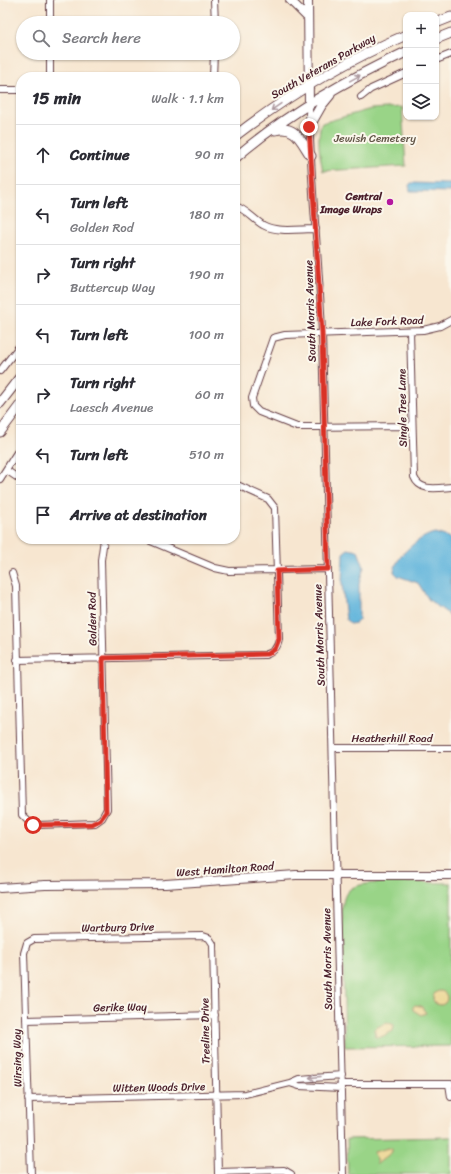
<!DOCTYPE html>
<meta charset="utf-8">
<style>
:root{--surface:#fff;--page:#f2f2f3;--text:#2b2b33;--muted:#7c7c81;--line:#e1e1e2}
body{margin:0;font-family:Sriracha,sans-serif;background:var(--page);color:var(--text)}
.controls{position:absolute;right:12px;top:12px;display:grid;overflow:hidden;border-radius:8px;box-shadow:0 1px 3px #0004}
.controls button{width:36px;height:36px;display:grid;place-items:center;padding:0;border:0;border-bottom:1px solid var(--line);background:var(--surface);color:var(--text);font:20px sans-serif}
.stop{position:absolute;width:12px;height:12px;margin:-9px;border:3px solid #d93025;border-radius:50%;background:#fff}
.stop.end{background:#d93025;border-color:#fff;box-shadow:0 1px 4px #0008}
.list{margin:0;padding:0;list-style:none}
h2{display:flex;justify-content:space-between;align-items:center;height:52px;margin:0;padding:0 16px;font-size:17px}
h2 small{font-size:13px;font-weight:400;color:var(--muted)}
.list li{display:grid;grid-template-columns:26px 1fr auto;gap:12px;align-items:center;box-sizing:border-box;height:60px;padding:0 16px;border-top:1px solid var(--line)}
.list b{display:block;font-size:15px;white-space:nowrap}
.list p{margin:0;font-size:13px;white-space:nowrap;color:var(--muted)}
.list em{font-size:13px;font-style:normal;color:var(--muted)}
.icon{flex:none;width:22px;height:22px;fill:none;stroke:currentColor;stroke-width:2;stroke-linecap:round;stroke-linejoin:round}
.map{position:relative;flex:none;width:451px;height:1174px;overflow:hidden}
.search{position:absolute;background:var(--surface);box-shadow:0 1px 3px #0004;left:16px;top:16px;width:224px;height:44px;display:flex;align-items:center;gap:10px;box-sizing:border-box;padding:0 14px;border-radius:22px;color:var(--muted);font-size:15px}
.panel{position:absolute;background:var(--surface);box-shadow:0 1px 3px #0004;left:16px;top:72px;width:224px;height:472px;border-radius:16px}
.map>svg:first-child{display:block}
.green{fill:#99d487;stroke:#727a59}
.sand{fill:#eeda9e;stroke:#9c7c64}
.water{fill:#5fb4db;stroke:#546a83}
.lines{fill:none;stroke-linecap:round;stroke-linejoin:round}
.minor-casing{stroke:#643d44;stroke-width:8}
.major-casing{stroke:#643d44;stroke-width:10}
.highway-casing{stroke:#643d44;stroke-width:11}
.minor{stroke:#fff;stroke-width:6}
.major{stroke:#fff;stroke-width:8}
.highway{stroke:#fff;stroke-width:9}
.oneway{stroke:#ae9aa0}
.route{stroke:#d93025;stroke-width:5}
.poi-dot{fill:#b5179e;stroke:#fbf7ec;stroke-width:1.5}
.labels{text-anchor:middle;stroke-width:4;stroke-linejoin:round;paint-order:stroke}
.street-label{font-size:11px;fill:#4a1f2b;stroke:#fbf7ec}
.park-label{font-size:11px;fill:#625547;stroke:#fbf7ec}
.poi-label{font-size:11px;font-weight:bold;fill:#4a1f2b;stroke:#fbf7ec;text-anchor:end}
</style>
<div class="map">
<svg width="451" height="1174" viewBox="0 0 451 1174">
<rect width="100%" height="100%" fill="#fbf7ec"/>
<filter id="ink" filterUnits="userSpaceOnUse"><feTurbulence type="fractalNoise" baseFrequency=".025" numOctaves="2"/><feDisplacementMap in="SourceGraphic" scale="8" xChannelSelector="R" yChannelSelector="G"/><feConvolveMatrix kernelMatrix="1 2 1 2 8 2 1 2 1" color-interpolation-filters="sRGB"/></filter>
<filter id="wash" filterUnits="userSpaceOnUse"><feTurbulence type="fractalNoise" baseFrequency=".012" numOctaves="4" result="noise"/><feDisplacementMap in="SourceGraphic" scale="16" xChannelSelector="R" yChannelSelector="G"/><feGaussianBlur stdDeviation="0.9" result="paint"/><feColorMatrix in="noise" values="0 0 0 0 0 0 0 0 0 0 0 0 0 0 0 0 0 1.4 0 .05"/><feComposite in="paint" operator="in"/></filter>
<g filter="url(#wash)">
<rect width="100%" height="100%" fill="#f7e6d0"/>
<path class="green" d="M402 107 406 166 323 171C320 157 316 137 322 123L371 109Z
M451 883V1046L345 1047 342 910C343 902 344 892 352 888 367 879 430 883 451 883Z
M451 1137V1174H348L347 1139Z"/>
<path class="sand" d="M433 998a7 7 0 1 1 14 0a7 7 0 1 1-14 0Z
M415 1005 421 1006 426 1013 421 1015 413 1010V1007Z
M387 1022 394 1025 393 1031 381 1037H376L374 1029Z
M388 1148 392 1149V1152L377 1164 374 1152Z"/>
<path class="water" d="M411 183 451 184V192L410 191 409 185Z
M435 533 448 537 451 540V616L429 600 418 583 398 576 394 572C396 555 420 536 435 533Z
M348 549 358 551 364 567 359 584V620L356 623 350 624 346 620 342 584 343 553Z"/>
</g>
<g filter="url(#ink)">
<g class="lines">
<g class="minor-casing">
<path id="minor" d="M50 0V23
M214 0 215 23
M50 53V77
M436 60 451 54
M213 77 214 53
M0 90H21
M361 97 371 89 406 73
M309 105C310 181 319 257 322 333L343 1174
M235 206C246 209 253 219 263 225 278 233 299 229 316 229
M410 331 414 477C420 492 437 488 451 487
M0 371 21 344
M412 426 297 427 259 412 253 406 252 398 273 338 285 335 423 330 440 326 451 320
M6 470 21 480
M0 479 21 446
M146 539 215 568 229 571 328 569
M12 573 16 586 22 815 30 823 38 825 95 823 102 818 107 809 101 560 104 539
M17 660 265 655C273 653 278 647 279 639L275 508 268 499 235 484
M333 748H451
M26 1020 215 1015
M290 1083 299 1086 341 1088
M341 1084H451
M449 1084 451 1097
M28 1099 245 1094 290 1083 299 1079 341 1076
M218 1172 284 1170 291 1174
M31 1174 24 953 27 943 34 939 203 936 209 938 213 944 218 1174"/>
</g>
<g class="major-casing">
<path id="major" d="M290 0 308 18
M308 0 309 105
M0 888 45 885 165 884 296 875H451"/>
</g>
<g class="highway-casing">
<path id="highway" d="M436 23 451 17
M436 39 451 33
M309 127 321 106 330 95
M275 130C296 125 300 140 311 156
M235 136C287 96 345 61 406 35
M235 158C285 115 346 80 406 52
M0 403 21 376
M0 432 21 404"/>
</g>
<use href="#minor" class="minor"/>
<use href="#major" class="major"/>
<use href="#highway" class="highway"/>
</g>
<defs><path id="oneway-shaft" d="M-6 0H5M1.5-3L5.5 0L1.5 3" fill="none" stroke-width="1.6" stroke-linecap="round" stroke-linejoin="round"/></defs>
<g class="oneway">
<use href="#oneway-shaft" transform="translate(355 78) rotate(-29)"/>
<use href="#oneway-shaft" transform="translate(276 107) rotate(145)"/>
<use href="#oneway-shaft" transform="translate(315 1077) rotate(175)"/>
</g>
</g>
<g class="lines" filter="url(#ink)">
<path class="route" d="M33 825 92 824 100 820 106 812 103 658 268 654 275 649 279 639 277 571 328 569 322 333 309 127"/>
</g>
<circle class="poi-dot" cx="390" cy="202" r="4"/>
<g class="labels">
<g class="street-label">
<text transform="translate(323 66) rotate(-30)" y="4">South Veterans Parkway</text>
<text transform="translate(310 311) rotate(-92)" y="4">South Morris Avenue</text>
<text transform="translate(387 321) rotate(-2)" y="4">Lake Fork Road</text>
<text transform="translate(402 408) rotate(-91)" y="4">Single Tree Lane</text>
<text transform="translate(92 619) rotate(-91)" y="4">Golden Rod</text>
<text transform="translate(319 635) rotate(-92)" y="4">South Morris Avenue</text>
<text x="392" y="742">Heatherhill Road</text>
<text transform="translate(225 869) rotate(-4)" y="4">West Hamilton Road</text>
<text transform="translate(118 927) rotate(-1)" y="4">Wartburg Drive</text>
<text transform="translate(327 959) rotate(-91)" y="4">South Morris Avenue</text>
<text transform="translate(120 1007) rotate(-1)" y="4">Gerike Way</text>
<text transform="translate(205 1031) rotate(-91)" y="4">Treeline Drive</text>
<text transform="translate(17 1058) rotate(-91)" y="4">Wirsing Way</text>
<text transform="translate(159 1087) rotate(-1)" y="4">Witten Woods Drive</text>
</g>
<g class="park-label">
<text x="375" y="142">Jewish Cemetery</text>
</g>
<g class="poi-label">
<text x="382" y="200">Central<tspan x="382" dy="13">Image Wraps</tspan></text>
</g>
</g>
</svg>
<div class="controls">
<button>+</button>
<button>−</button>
<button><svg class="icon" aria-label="layers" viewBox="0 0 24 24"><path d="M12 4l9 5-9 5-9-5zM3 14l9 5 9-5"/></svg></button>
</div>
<div class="stop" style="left:33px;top:825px"></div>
<div class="stop end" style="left:309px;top:127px"></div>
<div class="search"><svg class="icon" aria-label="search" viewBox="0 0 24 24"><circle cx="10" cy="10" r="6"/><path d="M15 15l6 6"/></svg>Search here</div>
<section class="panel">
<h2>15 min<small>Walk · 1.1 km</small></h2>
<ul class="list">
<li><svg class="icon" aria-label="ahead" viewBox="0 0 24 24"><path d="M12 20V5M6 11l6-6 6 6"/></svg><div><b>Continue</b></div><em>90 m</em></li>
<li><svg class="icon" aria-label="left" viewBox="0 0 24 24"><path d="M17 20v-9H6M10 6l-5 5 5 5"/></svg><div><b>Turn left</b><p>Golden Rod</p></div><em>180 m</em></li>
<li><svg class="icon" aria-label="right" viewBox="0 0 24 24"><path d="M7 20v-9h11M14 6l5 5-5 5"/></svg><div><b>Turn right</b><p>Buttercup Way</p></div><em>190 m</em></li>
<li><svg class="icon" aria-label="left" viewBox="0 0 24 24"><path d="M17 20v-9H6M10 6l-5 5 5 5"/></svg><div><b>Turn left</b></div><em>100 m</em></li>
<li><svg class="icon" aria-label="right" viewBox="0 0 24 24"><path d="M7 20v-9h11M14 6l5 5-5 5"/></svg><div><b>Turn right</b><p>Laesch Avenue</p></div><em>60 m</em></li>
<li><svg class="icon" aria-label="left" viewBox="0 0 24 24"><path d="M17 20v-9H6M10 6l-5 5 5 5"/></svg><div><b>Turn left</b></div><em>510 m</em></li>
<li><svg class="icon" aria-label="arrive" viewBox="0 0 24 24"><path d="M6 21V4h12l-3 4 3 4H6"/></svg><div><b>Arrive at destination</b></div></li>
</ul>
</section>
</div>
